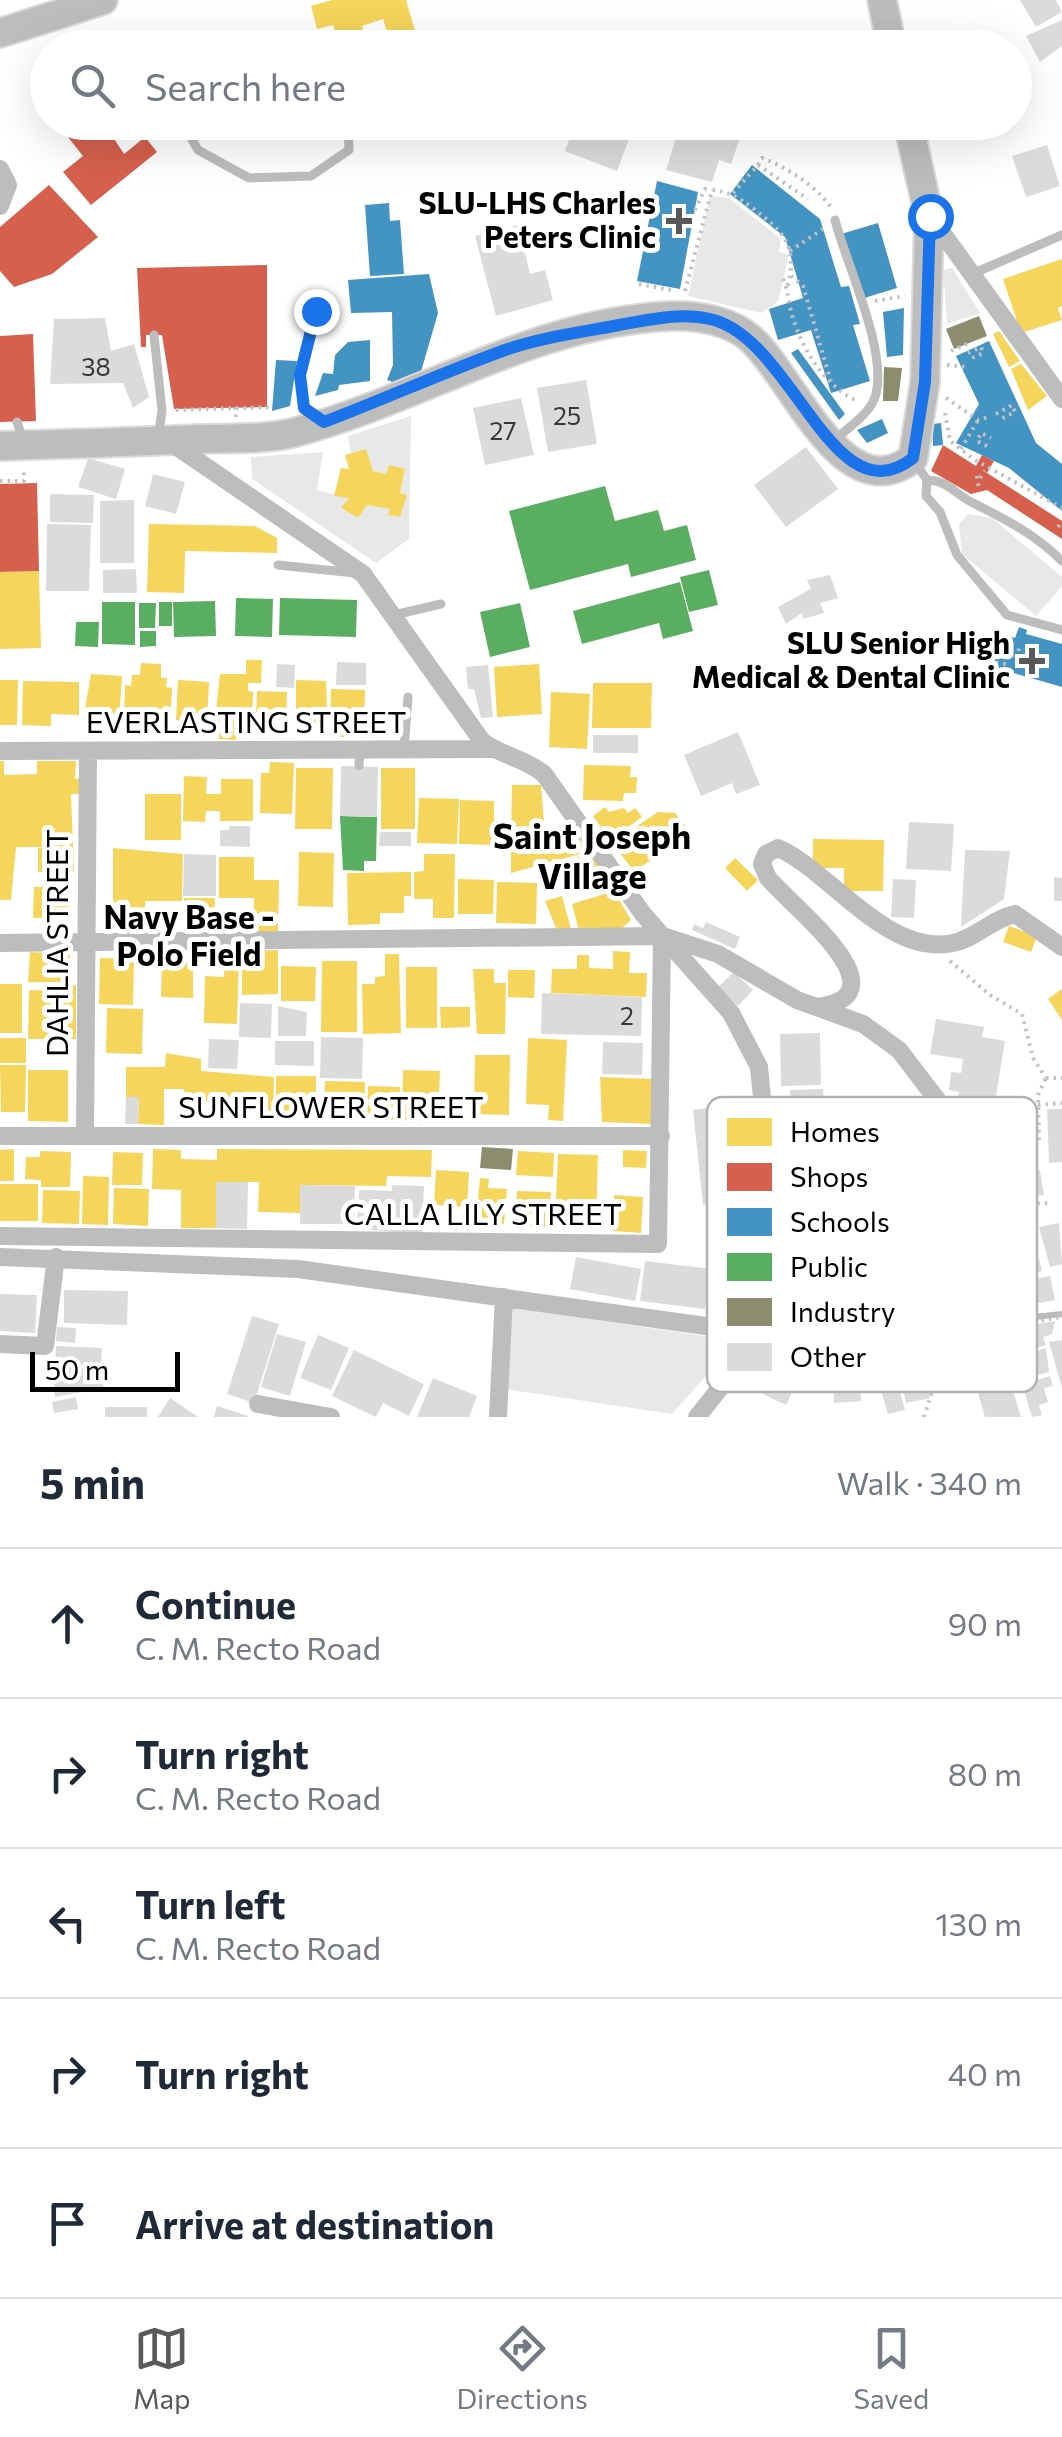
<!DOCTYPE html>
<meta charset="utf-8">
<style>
:root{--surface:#fff;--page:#f2f2f3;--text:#1f2937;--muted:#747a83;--line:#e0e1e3;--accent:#595959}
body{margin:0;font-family:Commissioner,sans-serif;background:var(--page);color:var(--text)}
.scale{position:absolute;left:30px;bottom:25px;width:150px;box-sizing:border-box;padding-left:10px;border:5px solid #000;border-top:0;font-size:28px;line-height:35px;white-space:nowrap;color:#000;-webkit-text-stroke:8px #fff;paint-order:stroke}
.stop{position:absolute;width:30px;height:30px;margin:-22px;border:8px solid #1a73e8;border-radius:50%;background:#fff}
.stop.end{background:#1a73e8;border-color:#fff;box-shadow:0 2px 10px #0008}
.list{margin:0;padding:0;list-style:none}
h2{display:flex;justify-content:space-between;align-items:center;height:130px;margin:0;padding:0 40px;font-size:42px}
h2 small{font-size:32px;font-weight:400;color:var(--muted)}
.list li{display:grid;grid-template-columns:65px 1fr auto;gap:30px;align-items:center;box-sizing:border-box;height:150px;padding:0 40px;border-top:2px solid var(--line)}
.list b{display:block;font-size:38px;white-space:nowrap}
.list p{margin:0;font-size:32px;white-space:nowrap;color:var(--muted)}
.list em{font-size:32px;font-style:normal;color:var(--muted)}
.icon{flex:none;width:55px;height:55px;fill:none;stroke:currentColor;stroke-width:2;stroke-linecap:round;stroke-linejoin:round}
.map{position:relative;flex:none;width:1062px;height:1417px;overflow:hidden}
.search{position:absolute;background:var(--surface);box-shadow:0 10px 40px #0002;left:30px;right:30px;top:30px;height:110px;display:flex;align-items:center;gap:25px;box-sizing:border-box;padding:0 35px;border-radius:55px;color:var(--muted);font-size:38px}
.sheet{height:880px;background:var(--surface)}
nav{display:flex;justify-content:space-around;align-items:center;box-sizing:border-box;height:140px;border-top:2px solid var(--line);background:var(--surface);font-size:28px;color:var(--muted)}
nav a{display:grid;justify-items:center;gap:5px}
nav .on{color:var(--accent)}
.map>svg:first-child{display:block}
.green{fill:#e8e8e8}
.homes{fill:#f6d55c}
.shops{fill:#d6604d}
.schools{fill:#4393c3}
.public{fill:#5aae61}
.industry{fill:#8c8c6e}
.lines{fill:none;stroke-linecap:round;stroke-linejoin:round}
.stream{stroke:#bababa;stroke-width:6}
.building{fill:#dbdbdb}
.primary-casing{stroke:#dbdbdb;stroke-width:32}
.path{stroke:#c2c2c2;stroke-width:4;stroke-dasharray:2.5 5;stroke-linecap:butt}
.lane{stroke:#bdbdbd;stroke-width:9}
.street{stroke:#bdbdbd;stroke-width:18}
.primary{stroke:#bdbdbd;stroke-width:28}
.path-bridge{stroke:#c2c2c2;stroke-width:4;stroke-dasharray:2.5 5;stroke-linecap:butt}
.route{stroke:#1a73e8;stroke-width:12}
.poi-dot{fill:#595959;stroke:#fff;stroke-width:4}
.labels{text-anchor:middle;stroke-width:10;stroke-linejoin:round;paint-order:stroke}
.number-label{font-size:25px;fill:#373737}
.poi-label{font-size:30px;font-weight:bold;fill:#000;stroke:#fff;text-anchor:end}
.street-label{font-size:30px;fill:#000;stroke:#fff}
.neighbourhood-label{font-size:32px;font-weight:bold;fill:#000;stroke:#fff}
.quarter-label{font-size:35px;font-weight:bold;fill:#000;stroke:#fff}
.key{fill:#fff;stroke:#b2b2b2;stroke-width:2.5}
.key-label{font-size:28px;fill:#000}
</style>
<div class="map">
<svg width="1062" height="1417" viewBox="0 0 1062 1417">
<rect width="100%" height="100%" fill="#fff"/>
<path class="green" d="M710 196 729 198 781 239 779 252 789 255 778 302 761 313 688 296Z
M952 268 980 313 947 324 943 270Z
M411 416 409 539 376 563 252 479 251 457 323 452 317 490 349 498 342 509 358 518 367 505 390 509 389 515 400 517 406 495 400 493 405 470 389 466 386 474 373 471 351 454 348 436Z
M968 514 992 518 1062 577V586L1036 616 962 554 959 524Z
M509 1307 737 1341 672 1414 498 1388Z"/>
<path class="homes" d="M332 0H406L420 48H392L383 19 362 26 368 46 340 48 333 25 317 29 311 6Z
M1062 259V306L1058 308 1062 320 1021 333 1003 279Z
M999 331 1020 361 1009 367 993 334Z
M1021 364 1047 396 1028 410 1011 369Z
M366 449 373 471 386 474 389 465 405 469 400 493 407 495 400 517 388 515 390 509 367 505 358 518 341 508 349 498 334 496 341 468 349 469 345 455Z
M149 524 255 526 277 538V553L185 551 184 593 147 592Z
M39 571 41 648 0 649V572Z
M246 660H262L261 683H248V691L253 692 252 722 237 721 236 740 219 739 220 721H215L220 674H246Z
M141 663 161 664V678H167L166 687 172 688 171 707 164 706V717L124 715 125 685 131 686 132 675H140Z
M539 664 542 714 497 717 494 667Z
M91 674 122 676 119 722 83 720Z
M0 680H18L17 725H0Z
M178 680 209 682 207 722 176 720Z
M296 680 326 681 328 736H318V723H296Z
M23 681 79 682V715L51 714V726L22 725Z
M593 683H652L651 728H592Z
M331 689 365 690 364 724 351 723V737H330Z
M257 691 287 692 286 720 256 719Z
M551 692 590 694 587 749 549 747Z
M0 761H4V775L37 774V761H76L75 779H80V794H71L74 872H38V848L48 847H16L11 900H0Z
M270 762 294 763 292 814 260 813 261 773H269Z
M584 765 631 766 630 777H637L636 793H624L623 801 583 800Z
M296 768H333L332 829H295Z
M381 768H415V829H381Z
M184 776 207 777 206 794H221V779H253V821H220V811H206L205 822 183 821Z
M512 785H541L544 822 521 834 511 835Z
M145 794H181V840H145Z
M419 798 459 799 457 844 417 843Z
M460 800 494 801V845L459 844Z
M605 807 609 812 624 808 628 813 635 808 642 817 610 840 593 816Z
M658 812 675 813 688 829 673 838 676 844 634 871 612 843Z
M572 822 591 851 511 873V841Z
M813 839 884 840 883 891H844V868H813Z
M113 848 183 854 182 901H145V916H113Z
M299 852 334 853 333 907 298 906Z
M592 853 606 873 564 892 554 864Z
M424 854H455L454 918H433V899H414V872L424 871Z
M219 857H254V880H279L278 933 253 932 254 898H219Z
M735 858 758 880 747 891 725 868Z
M411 872V896H404V913H380V924L348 925 347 873Z
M458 879 494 880 493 914H458Z
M497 882 537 883 536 924 496 923Z
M34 887H69V918H33Z
M614 891 631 920 622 928 579 931 572 904Z
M562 896 571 929 558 933 545 901Z
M184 898H215L214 926 183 925Z
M1009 926 1037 936 1031 952 1003 942Z
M278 950V994L242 995V951Z
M613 951 630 952 629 973H647L646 997 551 993 552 969H577V955H589V968L613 969Z
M30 952 70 954 68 983 28 982Z
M385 954H399L401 1033 363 1034 362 984H375V977L385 976Z
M225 955H239L237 1024 204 1023 205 976 224 977Z
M100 958 134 959 133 1005 99 1004Z
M162 958 193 959V998L161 997Z
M322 961H357V1032H321Z
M281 966 316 967 315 1001H281Z
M406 967H437V1028H406Z
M473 969H494V983H506L505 1034H477Z
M508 970H535L534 998 508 997Z
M0 984H22V1033H0Z
M59 985H76V1039H28L29 990 59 991Z
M1062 989V1020L1048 999Z
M440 1007H470V1027L441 1028Z
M107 1008 143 1009 142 1054 106 1053Z
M0 1038H26V1063H0Z
M528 1038 567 1040 563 1121 548 1120 549 1105 526 1104Z
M166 1053 201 1059V1071L274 1077 273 1112 237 1111 238 1103 184 1101V1089H164V1125L138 1124 139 1097H126V1067H165Z
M475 1055H510L509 1115 474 1114Z
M0 1065H26L25 1112H1Z
M28 1070H68V1122L28 1121Z
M403 1070 440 1071 438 1121 402 1120Z
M276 1076H316V1117H276Z
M600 1077 653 1079 651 1124 602 1122Z
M325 1081 365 1082 364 1119H324Z
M368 1086 400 1087V1120L367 1119Z
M14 1149V1181H0V1150Z
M153 1149 181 1150V1159L217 1160V1149L432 1150 431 1177 387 1176 386 1186 300 1185V1213L258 1212 259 1182H216V1228H181V1190L152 1189Z
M623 1150 647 1151 646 1168 623 1167Z
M40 1151 71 1152 70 1187H41V1180L25 1179 26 1157H40Z
M518 1151 554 1153 553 1177 516 1175Z
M113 1152 143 1153 142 1185H112Z
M558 1154 598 1155 596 1221 555 1220Z
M436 1170 469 1172 467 1207 434 1205Z
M83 1176 109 1177 108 1225 82 1224Z
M480 1178 489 1179 488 1188 507 1189 504 1224 476 1222Z
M0 1184H38V1221H0Z
M114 1188 149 1189 148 1226 113 1224Z
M43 1190 80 1191 79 1224 42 1223Z
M517 1191 551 1192 549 1227 515 1225Z
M614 1195 643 1197 641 1233 613 1231Z"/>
<path class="shops" d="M56 122H103L124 154 145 137 157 152 91 205 63 172 83 156Z
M49 185 98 237 52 274 14 287 0 271V227Z
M267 265V407L174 409 162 335H146V347H141L137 268Z
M33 334 36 421 0 422V336Z
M943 445 976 466 982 455 994 461 987 473 1062 521V539L987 490 971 494 931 471Z
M37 483 39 571 0 572V484Z"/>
<path class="schools" d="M752 165 820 219 841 287 849 286 860 324 853 325 870 381 831 393 811 330 778 340 769 309 803 298 785 237 730 194Z
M657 181 698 192 680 289 637 281Z
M389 203 390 221 400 220 404 274 370 276 365 205Z
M878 223 897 288 861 299 841 234Z
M429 274 438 313 420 375 401 385 387 380 393 365 392 312 351 313 348 280Z
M904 308 903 355 887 357 883 312Z
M370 340V381L339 385 338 390 315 396 323 373 333 374 335 355 348 342Z
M989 341 1036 443 1062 464V511L1009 468 956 443 979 404 956 356Z
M798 349 845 414 839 420 791 353Z
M276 360 297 361 290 406 272 411Z
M882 419 888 433 867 443 857 430Z
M941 423 943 445 933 446 932 424Z
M1019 627 1027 630 1026 634 1062 644V687L989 666 999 633 1015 638Z"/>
<path class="public" d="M605 486 615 521 658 510 664 531 687 525 696 560 631 577 628 564 530 590 509 511Z
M709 570 718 605 689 612 680 577Z
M680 582 693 631 663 639 659 623 582 644 573 611Z
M236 598 273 599 272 637 235 636Z
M280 598 357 600 356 637 279 635Z
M215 601 216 636 174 637 173 602Z
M102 602H135V645L102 644Z
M159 602H172V626H159Z
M139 603H156L155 628H139Z
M520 603 530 647 490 657 480 612Z
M76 622H99L98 647 75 646Z
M140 631H156V646L140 647Z
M340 816 377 817 376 861H364V871L343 870Z"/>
<path class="industry" d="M979 316 987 336 954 349 946 329Z
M884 367 902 368 898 401H883Z
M482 1147 513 1149 511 1170 480 1168Z"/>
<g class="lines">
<path class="stream" d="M976 1330 1008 1320 1062 1314"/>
</g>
<path class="building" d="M1020 0H1056L1062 12 1036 27Z
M1062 20V46L1040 62 1026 36Z
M571 32 586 48H541L539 37Z
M967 36 972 48H937L936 47Z
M1022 55 1028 72 1014 77V58Z
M576 122H593L630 136 617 171 565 151Z
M681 122H715L742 132 731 164 719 160 712 182 666 170Z
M1047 145 1060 186 1026 197 1012 156Z
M518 225 530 274 545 270 553 300 496 316 475 236Z
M105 318 111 351 134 344 149 397 133 408 123 383 50 384 54 319Z
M586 380 597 444 548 452 537 388Z
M521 398 534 455 485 465 473 408Z
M806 447 838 489 786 527 754 485Z
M88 458 125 469 116 499 78 487Z
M153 474 185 482 176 514 145 506Z
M50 494 94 495 93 523 50 522Z
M134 500V563H100V501Z
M47 524 91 525 89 591H46Z
M136 569 137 593H103V570Z
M830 575 838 598 820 603 824 613 803 619 802 613 786 624 778 607 811 589 807 580Z
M337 662 366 663V685H336Z
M277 664 295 665 294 688 276 687Z
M488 665 493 717 481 718 474 689H468L466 667Z
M738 732 760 785 736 794 732 783 701 796 684 755Z
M593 735H638V753H593Z
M341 766 378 767 377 817 340 816Z
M909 822 954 824 951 871 906 869Z
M229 826H250V847L220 846V830H229Z
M380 832H411V846H379Z
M965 850 1010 851 1004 899 961 927Z
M184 854 216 855V896H183Z
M1054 877 1062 878V901H1054Z
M893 879 916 880 914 918 891 917Z
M706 922 740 937 735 949 692 930 694 924 703 928Z
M734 972 753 990 738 1006 718 987Z
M542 993 642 997 641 1036 541 1034Z
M240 1003 272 1004 271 1038 239 1037Z
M278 1006 307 1012 306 1036H278Z
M936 1019 984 1027 982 1037 1005 1041 993 1114 956 1108 959 1092 949 1090 951 1072 961 1073 963 1059 930 1054Z
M820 1033 821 1085 781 1086 780 1034Z
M321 1037 363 1038 362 1079 320 1078Z
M209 1039 239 1040 237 1069 208 1068Z
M275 1041H314V1066L275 1065Z
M603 1042 643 1043 642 1075 602 1074Z
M823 1089 827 1152H819L820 1162 804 1163 797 1135H785L784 1114H792L790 1090Z
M1005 1096 1024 1101 1015 1133 998 1128Z
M126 1097H139L138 1124H125Z
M733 1105 743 1200 703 1205 693 1110Z
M1047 1109H1062V1162L1049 1163Z
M1040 1170 1044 1195 1018 1198 1015 1173Z
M216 1182H248L247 1229 216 1228Z
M300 1185 355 1186 354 1224H300Z
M392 1185 424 1186 422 1234 357 1229 359 1190 392 1191Z
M1032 1218 1038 1247 1004 1254 997 1233 1018 1219Z
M1059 1223 1062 1264 1050 1267 1039 1227Z
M1037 1251 1042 1271 1027 1275 1022 1255Z
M576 1257 641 1269 635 1301 570 1289Z
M645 1261 711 1269 705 1309 640 1301Z
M1050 1276 1055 1300 1014 1308 1009 1284Z
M64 1290 128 1291 127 1325 64 1323Z
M0 1294 37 1295 35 1333 0 1331Z
M252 1316 279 1324 254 1403 227 1394Z
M1055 1321 1052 1334 1043 1337 1046 1345 1018 1353 1021 1327Z
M57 1327 76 1328 75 1343 56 1341Z
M277 1334 306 1342 290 1396 261 1387Z
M318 1335 349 1348 331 1390 300 1378Z
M772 1337 810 1354 786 1405 748 1387Z
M1062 1340V1388L1049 1342Z
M56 1346 102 1348 101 1366 55 1363Z
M919 1346 930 1398 906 1403 894 1351Z
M1046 1348 1049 1372 1021 1380 1014 1358Z
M354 1350 424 1384 409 1416 383 1403 376 1417 332 1396Z
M48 1366 103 1369V1388L55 1397 54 1379H46Z
M860 1367 861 1401 834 1403 833 1368Z
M1008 1374 1021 1417H985L975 1383Z
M1050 1376 1053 1386 1044 1388 1048 1402 1039 1405 1042 1415 1032 1417 1022 1384Z
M433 1378 477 1396 469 1417H417Z
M899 1389 905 1410 888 1414 882 1394Z
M76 1397 78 1409 54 1413 52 1402Z
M170 1398 198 1417H158Z
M217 1406 248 1416V1417H214Z
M105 1407H147V1417H105Z"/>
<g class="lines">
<g class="primary-casing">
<path id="primary" d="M882 0 892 48
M0 33 103 0
M0 446C66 444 132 442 198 439 229 438 266 440 296 432 423 398 536 321 672 316 698 315 731 321 751 339 793 376 844 513 913 458L925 382 929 216 908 122"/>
</g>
<path class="path" d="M758 165 762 158C788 168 813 184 831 207
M733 193 758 165 808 199
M695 210 705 189 712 190
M790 251 823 229
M791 276 803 286 831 382
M783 279C788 289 788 300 791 311 800 346 823 385 857 401
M639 284 676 291
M685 291 712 190C730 192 739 198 754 209 786 234 798 247 787 289
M875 301 905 296
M951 351 969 343
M968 353 981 347 983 353 970 359
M947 365 966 367
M946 398 978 420 989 417
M176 410 273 407
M945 413 950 441 975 460 1062 508
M996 414 1012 405 1015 412 999 420
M987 446 977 441 981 433 991 438
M961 449 978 420
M977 476 979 491
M980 478 985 471
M0 481H24V469
M1058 527 1062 522
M1000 641 995 662 1006 664 1011 644
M1016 658 1020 646
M950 961 990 995 1022 1014 1033 1058 1046 1078
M1046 1078H1062
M1038 1105 1062 1103
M1039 1140 1038 1095 1046 1078
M787 1171 854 1181 940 1207 1052 1203
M788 1293C817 1303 820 1322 850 1334 923 1362 989 1327 1062 1317
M924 1417 933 1389 928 1343"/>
<path class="lane" d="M182 122 198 150 249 178 311 176 349 150 348 122
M972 274 1062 235
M315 311 300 375 304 408 318 418
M154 335 162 411 158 438
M17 422 24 443
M835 440C849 426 871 414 876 394 887 349 847 266 835 220
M914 461 927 480 926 496 940 512 957 555 1007 615 1062 630
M927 480C950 481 955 495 975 504 1007 520 1036 535 1062 561
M278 565 355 573
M394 615 441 604
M404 749 408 697
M359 766 360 750"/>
<path class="street" d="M0 169 8 185 0 206
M930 216 1062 399
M167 440 363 574 482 741C501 756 523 757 544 774L643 914 731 1013 759 1067 769 1169 771 1310 763 1334 697 1417
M0 751 492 749
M663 936 718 954 797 1000 863 1024 899 1050 951 1118 979 1128
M0 943 662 936
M816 1007C910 996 789 904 768 878L762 864 766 854 778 848C829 870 887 957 953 943 975 939 992 919 1015 914L1062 947
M85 1135 88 751
M0 1136H661
M0 1236 658 1244 662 936
M0 1257 298 1269 763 1334
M0 1344 45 1346 56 1257
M258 1404 331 1417
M498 1417 504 1297"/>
<use href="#primary" class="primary"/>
<path class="path-bridge" d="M235 407 236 420"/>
</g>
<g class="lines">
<path class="route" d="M316 311 300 375 304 408 324 422C385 399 446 371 508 349 543 337 583 332 619 325 649 320 680 312 710 319 793 337 833 521 913 458L925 382 930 216"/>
</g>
<g class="poi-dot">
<path d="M674 206h10v10h10v10h-10v10h-10v-10h-10v-10h10z"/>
<path d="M1027 646h10v10h10v10h-10v10h-10v-10h-10v-10h10z"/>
</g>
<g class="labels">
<g class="number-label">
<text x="96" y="376">38</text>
<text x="567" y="425">25</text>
<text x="503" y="440">27</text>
<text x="627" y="1025">2</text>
</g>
<g class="poi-label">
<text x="656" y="214">SLU-LHS Charles<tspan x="656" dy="34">Peters Clinic</tspan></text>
<text x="1010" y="654">SLU Senior High<tspan x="1010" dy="34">Medical &amp; Dental Clinic</tspan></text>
</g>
<g class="street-label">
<text x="246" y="733">EVERLASTING STREET</text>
<text transform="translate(58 943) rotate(-90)" y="10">DAHLIA STREET</text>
<text x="331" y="1118">SUNFLOWER STREET</text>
<text x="483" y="1225">CALLA LILY STREET</text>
</g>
<g class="neighbourhood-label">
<text x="189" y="929">Navy Base -<tspan x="189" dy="37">Polo Field</tspan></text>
</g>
<g class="quarter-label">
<text x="592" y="849">Saint Joseph<tspan x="592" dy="40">Village</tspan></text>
</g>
</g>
<rect x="707" y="1097" width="330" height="295" rx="15" class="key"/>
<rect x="727" y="1118" width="45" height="28" fill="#f6d55c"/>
<rect x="727" y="1163" width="45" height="28" fill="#d6604d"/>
<rect x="727" y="1208" width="45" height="28" fill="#4393c3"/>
<rect x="727" y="1253" width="45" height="28" fill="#5aae61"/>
<rect x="727" y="1298" width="45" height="28" fill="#8c8c6e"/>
<rect x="727" y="1343" width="45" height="28" fill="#dbdbdb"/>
<g class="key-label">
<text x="790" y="1142">Homes</text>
<text x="790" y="1187">Shops</text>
<text x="790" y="1232">Schools</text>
<text x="790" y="1277">Public</text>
<text x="790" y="1322">Industry</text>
<text x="790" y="1367">Other</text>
</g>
</svg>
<div class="scale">50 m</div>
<div class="stop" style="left:930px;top:216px"></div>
<div class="stop end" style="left:316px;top:311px"></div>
<div class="search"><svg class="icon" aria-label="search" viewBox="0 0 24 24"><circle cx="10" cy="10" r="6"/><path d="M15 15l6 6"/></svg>Search here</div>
</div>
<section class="sheet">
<h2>5 min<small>Walk · 340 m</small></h2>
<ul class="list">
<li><svg class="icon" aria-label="ahead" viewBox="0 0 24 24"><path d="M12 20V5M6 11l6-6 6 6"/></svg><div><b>Continue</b><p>C. M. Recto Road</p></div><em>90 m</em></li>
<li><svg class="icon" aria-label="right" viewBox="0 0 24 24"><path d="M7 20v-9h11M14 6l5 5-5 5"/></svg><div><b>Turn right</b><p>C. M. Recto Road</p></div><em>80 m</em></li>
<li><svg class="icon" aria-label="left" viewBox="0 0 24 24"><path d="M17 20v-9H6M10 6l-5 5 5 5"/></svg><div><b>Turn left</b><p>C. M. Recto Road</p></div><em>130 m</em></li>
<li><svg class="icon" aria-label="right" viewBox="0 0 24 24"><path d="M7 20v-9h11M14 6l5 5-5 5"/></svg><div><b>Turn right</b></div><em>40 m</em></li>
<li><svg class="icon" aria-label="arrive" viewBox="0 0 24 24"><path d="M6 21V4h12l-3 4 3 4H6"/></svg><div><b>Arrive at destination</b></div></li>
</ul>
</section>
<nav>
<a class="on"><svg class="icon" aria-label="map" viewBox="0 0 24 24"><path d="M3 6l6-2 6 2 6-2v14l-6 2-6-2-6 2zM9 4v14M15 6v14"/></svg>Map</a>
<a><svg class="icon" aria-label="directions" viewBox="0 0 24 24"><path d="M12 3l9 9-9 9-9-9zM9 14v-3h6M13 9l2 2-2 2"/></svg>Directions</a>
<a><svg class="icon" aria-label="saved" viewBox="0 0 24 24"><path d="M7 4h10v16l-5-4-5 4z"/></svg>Saved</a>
</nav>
